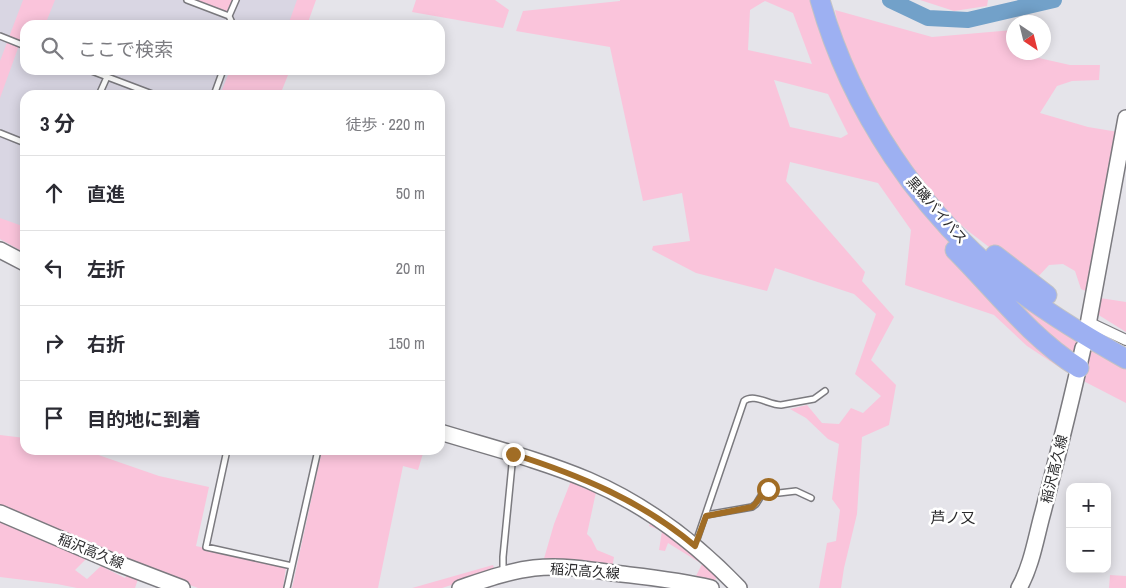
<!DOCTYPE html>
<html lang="ja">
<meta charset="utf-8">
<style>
:root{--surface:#fff;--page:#f2f2f3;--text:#2b2b33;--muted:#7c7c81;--line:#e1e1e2}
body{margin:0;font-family:"Archivo Narrow","Noto Sans JP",sans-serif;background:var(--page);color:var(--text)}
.controls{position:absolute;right:15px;bottom:15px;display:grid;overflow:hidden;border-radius:10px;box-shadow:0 2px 12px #0003}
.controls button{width:45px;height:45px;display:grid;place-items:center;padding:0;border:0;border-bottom:1px solid var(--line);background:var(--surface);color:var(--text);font:25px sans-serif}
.compass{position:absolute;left:1006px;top:15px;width:45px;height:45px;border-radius:50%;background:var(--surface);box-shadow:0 2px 12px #0003;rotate:145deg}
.stop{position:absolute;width:15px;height:15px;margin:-11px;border:4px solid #a16d25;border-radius:50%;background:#fff}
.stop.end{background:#a16d25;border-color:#fff;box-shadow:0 1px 5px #0008}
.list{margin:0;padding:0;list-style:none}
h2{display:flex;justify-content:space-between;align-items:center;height:65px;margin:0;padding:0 20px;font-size:21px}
h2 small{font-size:16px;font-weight:400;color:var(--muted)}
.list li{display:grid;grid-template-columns:32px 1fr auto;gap:15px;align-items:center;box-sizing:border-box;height:75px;padding:0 20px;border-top:1px solid var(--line)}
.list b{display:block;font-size:19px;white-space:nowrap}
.list em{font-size:16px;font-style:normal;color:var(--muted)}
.icon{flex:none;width:28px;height:28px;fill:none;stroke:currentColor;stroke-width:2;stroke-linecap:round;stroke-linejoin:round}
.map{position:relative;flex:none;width:1126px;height:588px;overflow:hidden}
.search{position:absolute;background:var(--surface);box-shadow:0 2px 12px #0003;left:20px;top:20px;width:425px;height:55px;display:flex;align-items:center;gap:12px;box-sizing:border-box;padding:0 18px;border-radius:15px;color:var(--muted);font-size:19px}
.panel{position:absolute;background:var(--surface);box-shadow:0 2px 12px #0003;left:20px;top:90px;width:425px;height:365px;border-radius:15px}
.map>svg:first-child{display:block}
.built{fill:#d9d6e3}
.green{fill:#fac4db;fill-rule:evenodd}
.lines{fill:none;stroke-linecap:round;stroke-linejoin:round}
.river{stroke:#72a1c9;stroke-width:16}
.lane-casing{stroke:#7b7a7f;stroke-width:8}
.street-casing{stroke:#7b7a7f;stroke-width:12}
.secondary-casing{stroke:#7b7a7f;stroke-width:18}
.highway-casing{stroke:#c3c3c4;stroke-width:21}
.lane{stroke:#fff;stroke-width:5}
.street{stroke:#fff;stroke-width:10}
.secondary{stroke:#fff;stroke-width:15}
.highway{stroke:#9db0f2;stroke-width:19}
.route{stroke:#a16d25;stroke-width:6}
.labels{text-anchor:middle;stroke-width:5;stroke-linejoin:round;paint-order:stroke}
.street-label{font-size:14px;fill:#29292b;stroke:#fff}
.neighbourhood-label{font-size:15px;fill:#29292b;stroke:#fff}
</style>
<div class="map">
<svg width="1126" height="588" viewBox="0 0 1126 588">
<rect width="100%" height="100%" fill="#e5e4ea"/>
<path class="built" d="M0 0H304L295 25H25V70H278L268 95H25V253L0 239Z"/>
<path class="green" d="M23 0H55L45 25H25V41L21 40 0 98V61Z
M194 0H233L228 13Z
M297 0H316L307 25H288Z
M416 0H495L509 10 503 28 412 12Z
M620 0H812L827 50 851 103 877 148 948 236 1126 366V403L1068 373 1027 346 994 315 905 285 911 230 878 183 790 162 786 181 865 272 862 281 894 317 871 360 896 385 889 425 862 437 857 514 844 568 841 588H819L827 543 836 541 840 510 832 499 839 444 828 439 806 418 790 409 807 405 822 423 839 424 851 408 863 413 881 396 855 374 876 314 854 294 775 268 767 291 696 273 652 250 653 246 690 241 682 193 643 201 610 47 516 31 523 11 620 1ZM765 1 793 13 812 64 748 50 750 10ZM774 80 828 94 848 134 841 138 790 127Z
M920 0H988L987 6 954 11Z
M835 10 932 37 1013 30 1014 52 1029 53 1030 56 1070 65H1100L1099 80 1072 81 1057 86 1040 113 1088 127 1118 132 1090 293 1081 289 1075 271 1063 264 1049 265 1035 280C999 254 956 226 927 191 920 182 915 172 908 163 879 120 844 61 835 10Z
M230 70H290L280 95H220Z
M0 218 25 227V253L0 239Z
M1100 298 1126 302V332L1097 314Z
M0 435 25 438V450H84L159 476 209 487 196 546 286 567 283 588H198L124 561 0 510Z
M322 450H424L418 470 403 466 378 588H292Z
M571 481 596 492 587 534 591 538 597 550 614 557 612 568 543 562 554 524Z
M0 518 88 557 75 570 87 579 101 566 125 578 128 572 139 576 135 588H77L57 584 0 577Z
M651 521 661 528 718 575 713 584 694 580 702 564 668 543 665 551 659 550 662 531 649 526Z
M493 565 495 571 442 588H412Z
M1110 575 1126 576V588H1109Z"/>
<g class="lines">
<path class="river" d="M890 0 928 18 968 20 1054 0"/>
<g class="lane-casing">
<path id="lane" d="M187 0 229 16
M233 25 229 16 236 0
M0 36 25 46
M89 70 155 95
M99 95 107 77
M214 95 223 70
M0 133 25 143
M227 450 206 547 292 566
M706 515 752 507 756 504 764 491 768 489 779 493 796 491 811 498
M695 545 744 401C754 393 769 405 781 405L814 399 825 391
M503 573V557L513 454
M287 588 318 450"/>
</g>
<g class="street-casing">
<path id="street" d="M1088 322 1126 340"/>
</g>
<g class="secondary-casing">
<path id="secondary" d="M0 250 25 263
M1087 330 1126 118
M440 432C489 447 541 460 588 480 646 505 696 543 739 588
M0 513 114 562 182 588
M460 588C484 580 509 571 534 568 560 565 587 569 613 573 646 577 679 580 711 588
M1019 588C1032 565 1036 537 1043 512 1057 458 1071 403 1083 348"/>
</g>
<g class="highway-casing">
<path id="highway" d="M820 0C851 110 921 214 1011 285 1047 313 1087 337 1126 359
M955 250C996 291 1030 337 1079 368
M995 255 1047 295"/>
</g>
<use href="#lane" class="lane"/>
<use href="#street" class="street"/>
<use href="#secondary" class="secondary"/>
<use href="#highway" class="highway"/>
</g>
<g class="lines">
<path class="route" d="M513 454C579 475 642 501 695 546L706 516 752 507C759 502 760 493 768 489"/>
</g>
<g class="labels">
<g class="street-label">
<text transform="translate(937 210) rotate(49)" y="5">黒磯バイパス</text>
<text transform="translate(1054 469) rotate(-76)" y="5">稲沢高久線</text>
<text transform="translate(91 551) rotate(22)" y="5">稲沢高久線</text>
<text transform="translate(585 571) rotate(4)" y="5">稲沢高久線</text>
</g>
<g class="neighbourhood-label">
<text x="953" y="523">芦ノ又</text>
</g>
</g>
</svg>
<div class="controls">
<button>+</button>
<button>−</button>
</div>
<svg class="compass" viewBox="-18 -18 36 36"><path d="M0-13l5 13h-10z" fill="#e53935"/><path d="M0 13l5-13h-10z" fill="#7c7c81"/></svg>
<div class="stop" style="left:768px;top:489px"></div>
<div class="stop end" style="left:513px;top:454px"></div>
<div class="search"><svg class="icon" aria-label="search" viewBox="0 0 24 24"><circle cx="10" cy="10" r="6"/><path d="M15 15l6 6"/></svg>ここで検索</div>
<section class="panel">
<h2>3 分<small>徒歩 · 220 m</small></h2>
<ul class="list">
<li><svg class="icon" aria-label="ahead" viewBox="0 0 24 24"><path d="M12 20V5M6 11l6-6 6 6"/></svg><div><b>直進</b></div><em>50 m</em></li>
<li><svg class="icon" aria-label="left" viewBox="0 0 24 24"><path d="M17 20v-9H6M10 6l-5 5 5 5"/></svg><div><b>左折</b></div><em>20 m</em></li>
<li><svg class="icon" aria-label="right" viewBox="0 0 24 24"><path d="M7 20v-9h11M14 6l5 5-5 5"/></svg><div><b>右折</b></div><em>150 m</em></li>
<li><svg class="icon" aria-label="arrive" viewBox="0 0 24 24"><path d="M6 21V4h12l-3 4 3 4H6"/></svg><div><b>目的地に到着</b></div></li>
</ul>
</section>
</div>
